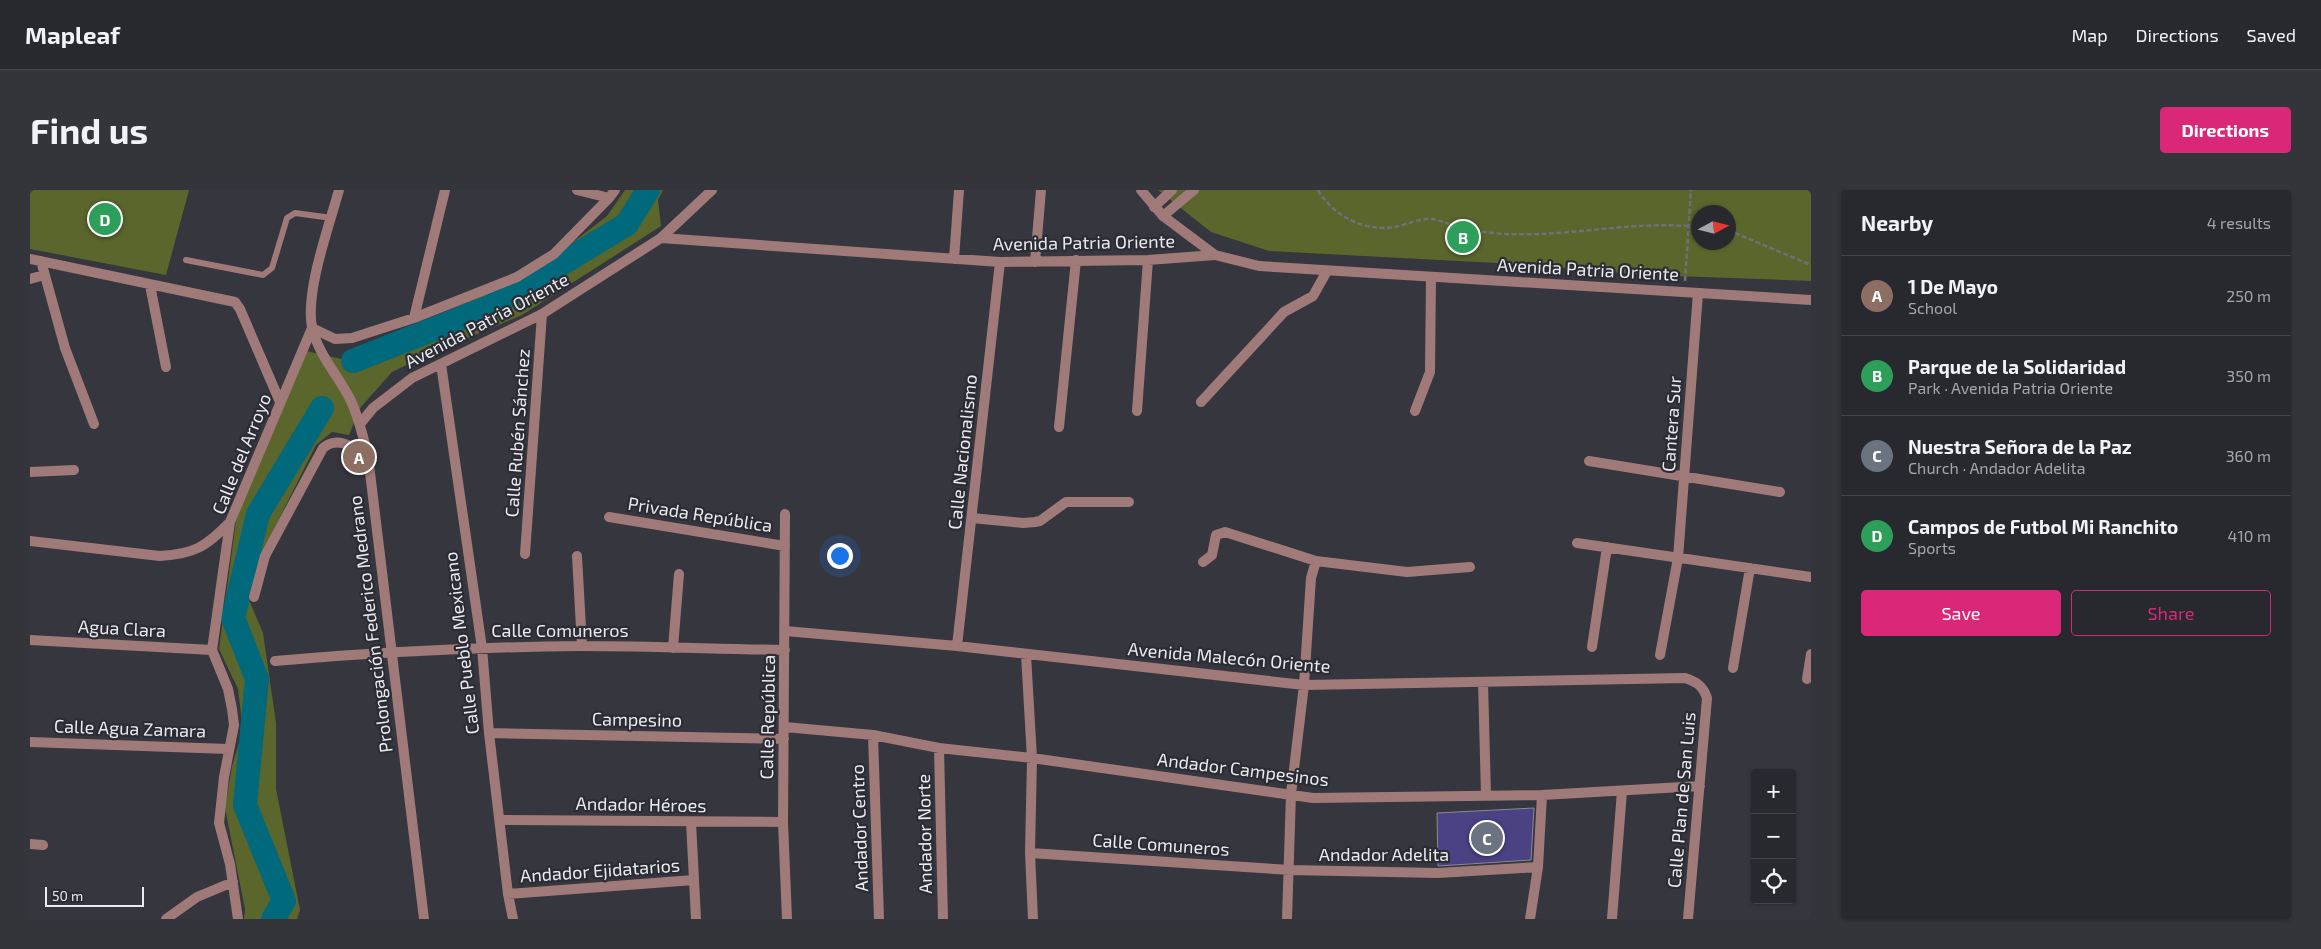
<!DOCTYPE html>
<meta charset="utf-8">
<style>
:root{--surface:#28282f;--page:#34343b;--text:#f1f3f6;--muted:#a5a6aa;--line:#44444b;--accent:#db2777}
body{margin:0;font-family:"Exo 2",sans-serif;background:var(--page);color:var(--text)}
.controls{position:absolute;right:15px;bottom:15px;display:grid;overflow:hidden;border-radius:5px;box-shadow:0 1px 4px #0004}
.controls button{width:45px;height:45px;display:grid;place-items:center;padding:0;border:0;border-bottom:1px solid var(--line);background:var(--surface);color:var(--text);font:25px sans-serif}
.compass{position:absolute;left:1661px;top:15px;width:45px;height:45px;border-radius:50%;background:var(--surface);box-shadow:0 1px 4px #0004;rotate:83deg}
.scale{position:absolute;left:15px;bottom:12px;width:99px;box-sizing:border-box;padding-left:5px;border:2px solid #e9e9ee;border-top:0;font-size:14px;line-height:18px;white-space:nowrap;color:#e9e9ee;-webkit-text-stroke:4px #2c2c35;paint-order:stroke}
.you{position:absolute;left:809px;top:365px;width:18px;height:18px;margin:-12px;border:4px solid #fff;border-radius:50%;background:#1a73e8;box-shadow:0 0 0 8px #1a73e833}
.badge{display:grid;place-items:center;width:32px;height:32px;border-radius:50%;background:var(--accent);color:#fff;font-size:16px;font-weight:700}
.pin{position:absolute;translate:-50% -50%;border:2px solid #fff;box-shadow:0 1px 5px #0006}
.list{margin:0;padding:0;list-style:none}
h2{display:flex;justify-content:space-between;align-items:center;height:65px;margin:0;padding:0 20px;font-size:21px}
h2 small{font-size:16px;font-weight:400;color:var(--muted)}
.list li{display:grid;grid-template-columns:32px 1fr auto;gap:15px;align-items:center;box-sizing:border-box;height:80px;padding:0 20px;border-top:1px solid var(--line)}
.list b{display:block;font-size:19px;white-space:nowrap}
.list p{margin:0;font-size:16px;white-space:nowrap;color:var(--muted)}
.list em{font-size:16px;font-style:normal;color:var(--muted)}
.actions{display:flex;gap:10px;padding:15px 20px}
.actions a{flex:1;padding:11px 0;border:1px solid var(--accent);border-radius:5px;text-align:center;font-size:18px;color:var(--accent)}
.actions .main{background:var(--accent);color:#fff}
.icon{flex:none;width:28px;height:28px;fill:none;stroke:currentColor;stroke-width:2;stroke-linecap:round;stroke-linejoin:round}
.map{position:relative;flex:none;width:1781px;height:729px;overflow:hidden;border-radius:5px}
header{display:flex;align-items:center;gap:30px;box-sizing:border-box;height:70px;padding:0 25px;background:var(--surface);border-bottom:1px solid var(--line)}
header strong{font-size:24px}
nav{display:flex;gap:28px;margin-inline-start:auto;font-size:18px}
.intro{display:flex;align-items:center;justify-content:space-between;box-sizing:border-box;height:120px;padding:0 30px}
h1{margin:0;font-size:35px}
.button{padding:12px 22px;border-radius:5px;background:var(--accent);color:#fff;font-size:18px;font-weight:700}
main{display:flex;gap:30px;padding:0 30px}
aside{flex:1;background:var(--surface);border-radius:5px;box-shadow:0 1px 4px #0004}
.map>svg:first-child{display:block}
.green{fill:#5a662c;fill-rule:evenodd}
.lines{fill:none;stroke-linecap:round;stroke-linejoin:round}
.river{stroke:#00697c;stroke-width:24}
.building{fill:#4b4284;stroke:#8a8a94}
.path{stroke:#707078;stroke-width:2.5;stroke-dasharray:5 2.5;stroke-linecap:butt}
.service{stroke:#a07a78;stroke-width:6}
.minor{stroke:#a07a78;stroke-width:10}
.tertiary{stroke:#a07a78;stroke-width:10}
.labels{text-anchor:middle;stroke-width:4.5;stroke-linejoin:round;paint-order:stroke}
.street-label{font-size:18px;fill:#e9e9ee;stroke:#2c2c35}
</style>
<header>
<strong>Mapleaf</strong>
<nav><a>Map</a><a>Directions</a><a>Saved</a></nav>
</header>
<div class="intro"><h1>Find us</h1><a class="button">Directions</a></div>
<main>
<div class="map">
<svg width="1781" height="729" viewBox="0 0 1781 729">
<rect width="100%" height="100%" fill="#36363f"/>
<path class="green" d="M0 0H159L136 85 0 59Z
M595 0H633L628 10 631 36 492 125 395 166 362 182 330 218 319 245 302 242 286 255 231 365 219 410 233 443 246 533V599L270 720 267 729H214L215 719 195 618 202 576 213 540 208 499 189 459 206 330 276 161 311 169 503 83 577 26Z
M1128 0H1781V91L1617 85 1485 74 1239 61 1181 42ZM1668 22H1698V52H1668Z"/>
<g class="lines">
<path class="river" d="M323 171 462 116 597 34 618 0
M243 729 254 711 215 615 227 489 203 428 228 324 292 218"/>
</g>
<path class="building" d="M1504 618 1501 670 1408 676 1407 623Z"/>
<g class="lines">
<path class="path" d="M1288 0C1304 27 1335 42 1365 37 1376 35 1387 29 1398 29 1410 29 1420 35 1431 38 1446 41 1461 43 1476 44 1540 47 1604 30 1668 37
M1698 40 1781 75
M1655 91 1661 0"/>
<path class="service" d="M156 70 233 85 242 78 257 28 265 23 302 28"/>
<path class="minor" d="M547 0 579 8
M1124 17 1142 0
M1133 26 1164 0
M631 48 970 72 1118 70 1185 65
M0 69 205 112 210 119 250 212
M924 69 929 0
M11 71 35 158 64 234
M1005 72 1011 0
M0 89 14 85
M120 95 136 177
M384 128 415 0
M411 174 452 458 459 543 478 704 483 729
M1171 212 1254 122 1283 106 1297 81
M1107 221 1118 70
M1385 221 1400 182 1401 87
M330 234 343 218 382 188 512 124 631 48 682 0
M1029 237 1046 70
M1559 271 1750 302
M0 282 44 280
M755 324 753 632 757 729
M579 327 755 356
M942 328 993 333 1005 332 1010 331 1036 312H1099
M0 351 130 366C164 364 176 357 200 332
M1547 353 1781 387
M495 364 512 124
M547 366 552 456
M1173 372 1182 365 1186 345 1195 342 1286 371 1377 382 1440 377
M224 407 235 366 293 258C308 245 324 258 338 266
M755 441 927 456 1274 495 1655 488C1667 492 1673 496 1677 508L1658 729
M0 450 182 460
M927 456 970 72
M1562 457 1577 357
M643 458 649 384
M996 465 1002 568 1000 663 1003 729
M1630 465 1648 368 1668 103
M245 471C347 462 448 457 551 456 619 456 687 459 755 460
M1703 478 1720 378
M1777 489 1781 464
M1453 492 1456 605
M755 537 843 545 909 558 1002 568 1283 608 1512 605 1670 596
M459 543 754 549
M843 545 849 729
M0 552 198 559
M909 558 913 729
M470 630 753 632
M661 632 666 729
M0 654 13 655
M1000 663 1260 680 1408 683 1508 677
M478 704 664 690
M136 729 167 707 203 692
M208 729 200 674 189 633 194 587 204 535 202 519 198 499 182 460 200 332 282 138 305 149 322 148 384 128 487 87 524 64 579 8 585 0
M1257 729 1261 604 1274 495 1281 388 1286 371
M1500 729 1508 677 1512 605
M1582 729 1592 601"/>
<path class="tertiary" d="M309 0C299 36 275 102 282 137 288 165 309 186 321 211 329 228 333 247 338 266L394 729
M1111 0 1133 26 1185 65 1229 76 1781 110"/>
</g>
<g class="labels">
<g class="street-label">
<text transform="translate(1054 53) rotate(-1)" y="6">Avenida Patria Oriente</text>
<text transform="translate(1558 80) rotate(3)" y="6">Avenida Patria Oriente</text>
<text transform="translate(457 131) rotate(-28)" y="6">Avenida Patria Oriente</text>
<text transform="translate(1642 234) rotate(-86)" y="6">Cantera Sur</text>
<text transform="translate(488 243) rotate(-86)" y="6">Calle Rubén Sánchez</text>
<text transform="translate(933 262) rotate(-84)" y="6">Calle Nacionalismo</text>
<text transform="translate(212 264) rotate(-68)" y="6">Calle del Arroyo</text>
<text transform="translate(670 325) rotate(9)" y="6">Privada República</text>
<text transform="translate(341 434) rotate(-97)" y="6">Prolongación Federico Medrano</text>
<text transform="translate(92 439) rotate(3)" y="6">Agua Clara</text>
<text x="530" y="447">Calle Comuneros</text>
<text transform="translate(432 453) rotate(-97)" y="6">Calle Pueblo Mexicano</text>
<text transform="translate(1199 468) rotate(5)" y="6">Avenida Malecón Oriente</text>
<text transform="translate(738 527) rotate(-89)" y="6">Calle República</text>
<text transform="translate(607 530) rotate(1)" y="6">Campesino</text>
<text transform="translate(100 539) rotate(2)" y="6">Calle Agua Zamara</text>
<text transform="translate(1213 580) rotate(7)" y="6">Andador Campesinos</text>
<text transform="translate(1652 610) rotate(-85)" y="6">Calle Plan de San Luis</text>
<text transform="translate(611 615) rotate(1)" y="6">Andador Héroes</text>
<text transform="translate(830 638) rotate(-92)" y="6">Andador Centro</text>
<text transform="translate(895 644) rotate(-91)" y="6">Andador Norte</text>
<text transform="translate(1131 655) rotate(4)" y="6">Calle Comuneros</text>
<text x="1354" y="671">Andador Adelita</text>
<text transform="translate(570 681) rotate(-4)" y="6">Andador Ejidatarios</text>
</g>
</g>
</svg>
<div class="controls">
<button>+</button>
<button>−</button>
<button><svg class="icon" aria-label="locate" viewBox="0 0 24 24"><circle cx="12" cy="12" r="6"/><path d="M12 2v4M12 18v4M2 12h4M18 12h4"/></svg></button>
</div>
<svg class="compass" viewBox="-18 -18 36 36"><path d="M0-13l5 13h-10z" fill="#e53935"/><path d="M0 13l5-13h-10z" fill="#a5a6aa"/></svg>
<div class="scale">50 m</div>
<div class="you"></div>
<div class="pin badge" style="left:329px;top:267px;background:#8d6e63">A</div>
<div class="pin badge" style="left:1433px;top:47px;background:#2e9e5b">B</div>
<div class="pin badge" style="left:1457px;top:648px;background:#6b7280">C</div>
<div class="pin badge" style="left:75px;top:29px;background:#2e9e5b">D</div>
</div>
<aside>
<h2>Nearby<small>4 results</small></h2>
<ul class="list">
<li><span class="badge" style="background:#8d6e63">A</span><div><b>1 De Mayo</b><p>School</p></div><em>250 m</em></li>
<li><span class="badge" style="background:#2e9e5b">B</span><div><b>Parque de la Solidaridad</b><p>Park · Avenida Patria Oriente</p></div><em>350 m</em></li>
<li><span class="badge" style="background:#6b7280">C</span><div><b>Nuestra Señora de la Paz</b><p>Church · Andador Adelita</p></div><em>360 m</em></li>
<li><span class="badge" style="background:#2e9e5b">D</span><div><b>Campos de Futbol Mi Ranchito</b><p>Sports</p></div><em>410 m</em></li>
</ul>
<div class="actions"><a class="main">Save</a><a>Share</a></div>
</aside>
</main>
